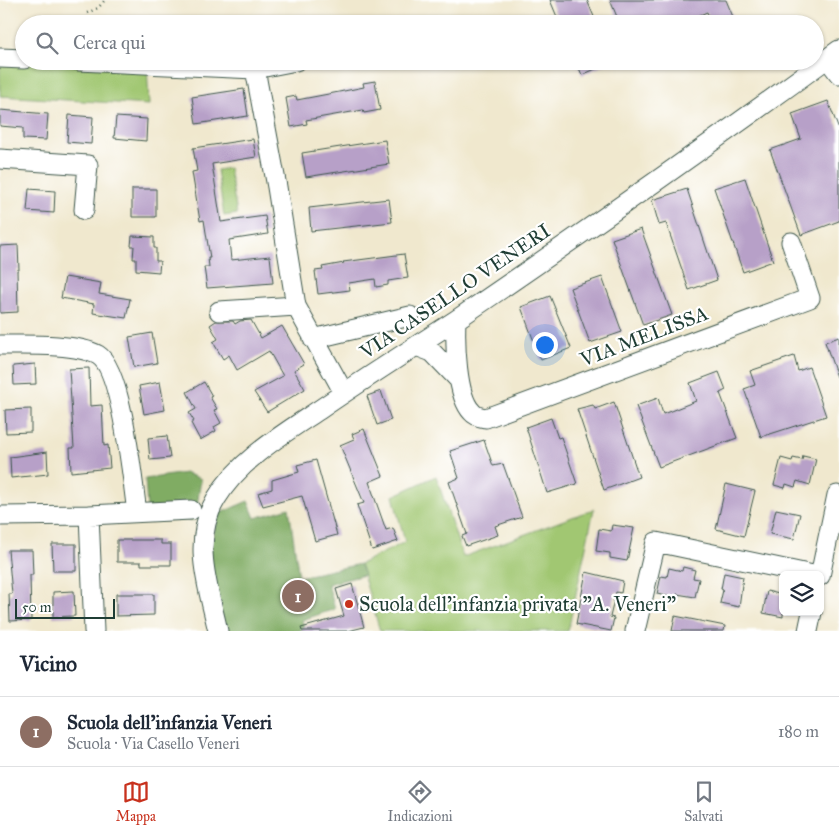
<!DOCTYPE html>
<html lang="it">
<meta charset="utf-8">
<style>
:root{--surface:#fff;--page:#f6f6f7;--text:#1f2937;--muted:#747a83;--line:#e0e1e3;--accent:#c8321e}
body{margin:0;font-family:"IM FELL Great Primer",serif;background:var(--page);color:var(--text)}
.controls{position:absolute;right:15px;bottom:15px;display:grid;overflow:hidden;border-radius:8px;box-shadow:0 1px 4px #0004}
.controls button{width:45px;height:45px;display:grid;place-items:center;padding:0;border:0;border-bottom:1px solid var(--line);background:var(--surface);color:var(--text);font:25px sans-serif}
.scale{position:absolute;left:15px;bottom:12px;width:100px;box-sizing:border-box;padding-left:5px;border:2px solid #1f3d34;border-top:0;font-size:14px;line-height:18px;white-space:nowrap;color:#1f3d34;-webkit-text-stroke:4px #fff;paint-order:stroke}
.you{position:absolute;left:544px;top:344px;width:18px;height:18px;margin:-12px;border:4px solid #fff;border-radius:50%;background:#1a73e8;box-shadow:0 0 0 8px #1a73e833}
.badge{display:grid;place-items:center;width:32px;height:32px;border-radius:50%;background:var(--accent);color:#fff;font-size:16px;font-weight:700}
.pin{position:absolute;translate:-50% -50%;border:2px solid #fff;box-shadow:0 1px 5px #0006}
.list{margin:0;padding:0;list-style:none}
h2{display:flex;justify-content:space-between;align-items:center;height:65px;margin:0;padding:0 20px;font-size:21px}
h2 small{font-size:16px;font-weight:400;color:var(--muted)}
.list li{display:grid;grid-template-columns:32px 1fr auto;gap:15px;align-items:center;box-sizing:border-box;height:70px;padding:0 20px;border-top:1px solid var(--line)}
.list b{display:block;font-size:19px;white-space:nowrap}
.list p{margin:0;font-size:16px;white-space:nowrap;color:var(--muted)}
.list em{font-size:16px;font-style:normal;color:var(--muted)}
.icon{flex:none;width:28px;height:28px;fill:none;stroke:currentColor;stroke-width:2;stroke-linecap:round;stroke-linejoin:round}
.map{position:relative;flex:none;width:839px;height:631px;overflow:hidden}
.search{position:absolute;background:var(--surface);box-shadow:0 1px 4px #0004;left:15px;right:15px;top:15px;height:55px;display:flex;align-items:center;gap:12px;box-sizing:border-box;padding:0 18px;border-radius:28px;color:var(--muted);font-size:19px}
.sheet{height:135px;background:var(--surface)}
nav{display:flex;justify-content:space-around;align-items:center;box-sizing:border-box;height:70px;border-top:1px solid var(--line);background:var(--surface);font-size:14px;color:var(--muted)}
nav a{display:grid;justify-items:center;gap:2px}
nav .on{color:var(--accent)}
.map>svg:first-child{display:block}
.green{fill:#a1c772;stroke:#608253}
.forest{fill:#80ac64;stroke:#50744c}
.building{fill:#b7a0c8}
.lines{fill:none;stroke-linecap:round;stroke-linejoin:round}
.minor-casing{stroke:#3e574b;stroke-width:21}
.path{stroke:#3e574b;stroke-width:2.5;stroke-dasharray:1 4;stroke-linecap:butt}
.minor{stroke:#fff;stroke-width:19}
.poi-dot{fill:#c8321e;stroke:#fff;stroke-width:2}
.labels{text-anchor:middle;stroke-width:4.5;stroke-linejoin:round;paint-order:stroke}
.street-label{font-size:20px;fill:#1f3d34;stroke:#fff}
.poi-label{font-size:20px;fill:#1f3d34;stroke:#fff;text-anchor:start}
</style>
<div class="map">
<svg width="839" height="631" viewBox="0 0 839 631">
<rect width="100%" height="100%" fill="#fff"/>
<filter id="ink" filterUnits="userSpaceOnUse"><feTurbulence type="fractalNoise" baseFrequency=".02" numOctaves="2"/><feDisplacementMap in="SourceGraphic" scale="10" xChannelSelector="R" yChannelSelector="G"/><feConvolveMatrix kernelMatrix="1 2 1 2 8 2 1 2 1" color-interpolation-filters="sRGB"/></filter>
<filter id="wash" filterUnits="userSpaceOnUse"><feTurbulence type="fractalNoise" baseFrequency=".0096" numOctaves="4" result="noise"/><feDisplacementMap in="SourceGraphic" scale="20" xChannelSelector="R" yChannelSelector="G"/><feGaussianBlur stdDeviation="1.12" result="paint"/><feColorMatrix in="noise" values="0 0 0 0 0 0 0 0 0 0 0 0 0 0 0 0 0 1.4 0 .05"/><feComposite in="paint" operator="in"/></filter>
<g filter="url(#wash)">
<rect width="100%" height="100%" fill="#f0e8ce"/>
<path class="green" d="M0 58 24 61H78L147 64 149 105 0 96Z
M229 168 237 214 224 216 217 170Z
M436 476 463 557 594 509 568 631H380L360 564 405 542 393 496Z"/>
<path class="forest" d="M185 473 201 479 195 520 148 521 145 479Z
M248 501 255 518 289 508 299 577 360 564 364 575 328 584 335 609 302 620 305 631H225L208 557 218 514Z"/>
<g id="blocks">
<path class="building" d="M550 0H587L597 24H560Z
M610 0H726L736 24H712L707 12 679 24H620Z
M576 61H613L582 75Z
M375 81 380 110 364 113 363 110 306 120 307 124 291 127 286 98 296 96 297 100 339 92 364 87 363 83Z
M244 89 248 116 196 124 192 97Z
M828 101 839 130V221L801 235 770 150 801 139 792 114Z
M0 110 48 114 46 140 23 139V128L0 126Z
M69 115 93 117 91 144 67 142Z
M116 117 147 119 146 141 114 138Z
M253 139 256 157 212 164 221 222 265 216 268 234 229 240 231 260 270 256 273 283 207 288 204 267H209L208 258H210L204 220 200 221 192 172 197 171 193 148Z
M385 140 389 164 306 177 302 153Z
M745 178 773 261 743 272 714 188Z
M29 189 55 191 54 213 27 211Z
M132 189H156V217H132Z
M687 189 717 280 689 290 666 223 659 225 652 200Z
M389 199 392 222 311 231 309 208Z
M641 229 672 315 643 325 612 239Z
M132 236 154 237V248H156V261H160L159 272 136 270V259H133L134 246H131Z
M18 245 19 270H17L18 312 0 313V246Z
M404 254 408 278 388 281V285L376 287 375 279 349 283 350 290 318 294 315 271 323 270 322 267 344 263 343 262Z
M65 277 101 283 99 294 130 299 126 318 93 313 94 304 61 298Z
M602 277 622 332 590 343 570 288Z
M550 296 571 348 541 360 521 307Z
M251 320 261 338 282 326 304 364 294 370 305 389 267 412 254 392 283 376 269 351 237 370 229 355 223 359 213 342 218 339 210 325 216 321H233L235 324 240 321Z
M152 333 157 363 134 367 129 337Z
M839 337V376L837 377 825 342Z
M794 356 798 371 809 367 826 416 761 437 744 389 755 385 750 371Z
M35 364 36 384 14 385 13 366Z
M89 368 90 406 102 405 104 446 108 445 110 468 71 472 70 448H74L69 369Z
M719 372 726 390 720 393 737 438 659 467 636 406 658 398 663 414 696 401 690 383Z
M160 382 165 410 144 414 139 386Z
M204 382 212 396 210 397 217 409 214 410 221 423 214 427 216 431 200 440 191 423 194 421 189 413 196 409 187 392Z
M381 391 391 420 377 425 367 396Z
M614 402 639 477 604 490 577 409 593 405 595 409Z
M31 409V432L6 433 5 410Z
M551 418 558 438 561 437 577 484 547 493 526 427Z
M364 429 383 476 369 482 386 530 393 528 398 541 372 550 357 505 364 503 340 445 354 439 352 434Z
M167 436 170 458 150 460 148 438Z
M484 440 493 466 503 464 522 517 495 526 498 535 466 546 462 536 467 534 449 482 459 478 450 451Z
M47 452 48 474 11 478 10 457Z
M803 456 816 459 810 485 797 481 795 487 786 484 785 488 774 485 781 458 792 461 793 458 802 460Z
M316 460 337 535 315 541 302 496 263 506 258 493 272 489V480L299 472 297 465Z
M726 484 755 491 744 536 716 529Z
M776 509 800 514 794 539 770 534Z
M612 525 634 528 627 561 610 558V553L596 551 599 529 611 531Z
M117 540H161V544H171V565H141V562H117Z
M52 544H76V571H53Z
M8 550H32L33 575H30L31 620 10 621 9 594H12Z
M683 567 695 570 693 578 699 579 695 597 677 594 676 598 657 594 661 576 667 577 669 568 682 571Z
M586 572 623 581 621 593 616 592 610 617 614 618 611 631 576 624Z
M724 573 743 577 739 607 720 603 723 590 721 589Z
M352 584 364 627 348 631H302L301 628 344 616 336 589Z
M74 591 75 616 53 617V592Z
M767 591 783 595V617L763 613Z
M116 594H154V615L116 616Z
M675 616 725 626 724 631H672Z"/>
</g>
</g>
<g filter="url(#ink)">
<use href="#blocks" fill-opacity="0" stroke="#3e574b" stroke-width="1"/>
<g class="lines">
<g class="minor-casing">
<path id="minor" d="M0 58 24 59
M827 58 839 74
M78 61 255 69 277 187 296 306 344 393
M255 69 296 61
M0 159 88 165 84 210
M219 311 296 306
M456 320C455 342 456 396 472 412 476 417 481 417 486 418L810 298 791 242
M313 339 410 316
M0 345C25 345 77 343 98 355 122 369 133 484 137 513
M416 346 432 352 459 380
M89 515 94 631
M0 516 89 515 191 510
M820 576 837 495
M218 631C208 586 191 541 216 499 238 461 283 434 319 410 364 379 410 350 456 320 585 232 713 142 839 50
M635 631 656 542 813 575
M808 631 812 612"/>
</g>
<path class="path" d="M87 13 98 8 105 0"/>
<use href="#minor" class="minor"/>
</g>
</g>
<circle class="poi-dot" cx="349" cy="604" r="5"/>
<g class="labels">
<g class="street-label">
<text transform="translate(455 291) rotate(-34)" y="7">VIA CASELLO VENERI</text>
<text transform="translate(644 336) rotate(-21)" y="7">VIA MELISSA</text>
</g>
<g class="poi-label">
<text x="359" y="611">Scuola dell'infanzia privata "A. Veneri"</text>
</g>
</g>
</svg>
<div class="controls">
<button><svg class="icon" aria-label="layers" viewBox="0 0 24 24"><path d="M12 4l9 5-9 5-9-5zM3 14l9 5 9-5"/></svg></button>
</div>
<div class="scale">50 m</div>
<div class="you"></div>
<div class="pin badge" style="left:298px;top:596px;background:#8d6e63">1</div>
<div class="search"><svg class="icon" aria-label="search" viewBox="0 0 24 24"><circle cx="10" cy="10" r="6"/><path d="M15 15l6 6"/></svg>Cerca qui</div>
</div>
<section class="sheet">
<h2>Vicino<small></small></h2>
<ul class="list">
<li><span class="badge" style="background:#8d6e63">1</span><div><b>Scuola dell'infanzia Veneri</b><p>Scuola · Via Casello Veneri</p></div><em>180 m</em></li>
</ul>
</section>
<nav>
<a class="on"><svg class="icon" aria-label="map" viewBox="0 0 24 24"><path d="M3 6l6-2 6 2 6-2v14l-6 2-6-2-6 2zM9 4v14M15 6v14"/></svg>Mappa</a>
<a><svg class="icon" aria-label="directions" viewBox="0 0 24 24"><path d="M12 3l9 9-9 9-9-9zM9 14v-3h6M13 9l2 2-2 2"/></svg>Indicazioni</a>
<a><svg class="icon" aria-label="saved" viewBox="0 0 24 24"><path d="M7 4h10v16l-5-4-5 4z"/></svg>Salvati</a>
</nav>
